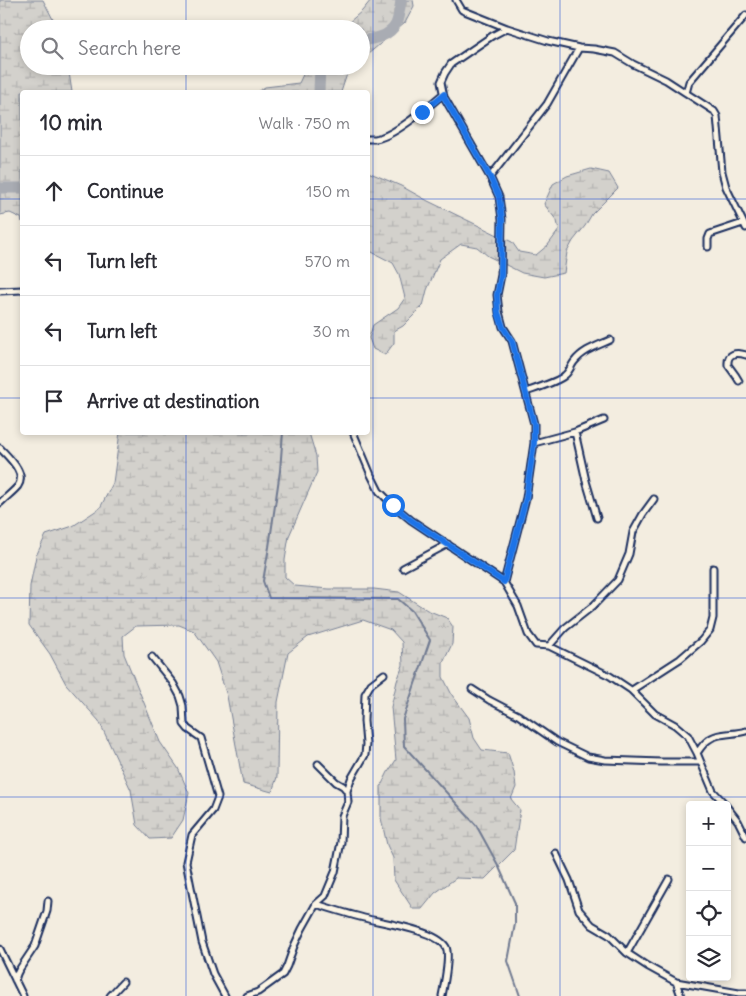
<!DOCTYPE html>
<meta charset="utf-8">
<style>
:root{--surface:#fff;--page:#f2f2f3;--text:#2b2b33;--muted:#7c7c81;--line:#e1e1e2}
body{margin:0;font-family:Delius,sans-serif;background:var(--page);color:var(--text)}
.controls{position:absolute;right:15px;bottom:15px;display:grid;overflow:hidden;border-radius:5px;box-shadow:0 2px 8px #0003}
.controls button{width:45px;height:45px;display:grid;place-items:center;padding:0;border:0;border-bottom:1px solid var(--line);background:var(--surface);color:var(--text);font:25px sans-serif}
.stop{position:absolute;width:15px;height:15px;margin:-11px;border:4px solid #1a73e8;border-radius:50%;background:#fff}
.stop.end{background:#1a73e8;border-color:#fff;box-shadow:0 1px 5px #0008}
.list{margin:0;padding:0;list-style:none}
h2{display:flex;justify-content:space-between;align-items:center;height:65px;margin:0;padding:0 20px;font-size:21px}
h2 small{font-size:16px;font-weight:400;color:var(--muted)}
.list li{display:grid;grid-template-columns:32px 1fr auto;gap:15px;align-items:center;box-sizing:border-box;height:70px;padding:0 20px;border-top:1px solid var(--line)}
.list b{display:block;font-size:19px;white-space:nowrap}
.list em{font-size:16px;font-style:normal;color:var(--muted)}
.icon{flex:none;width:28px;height:28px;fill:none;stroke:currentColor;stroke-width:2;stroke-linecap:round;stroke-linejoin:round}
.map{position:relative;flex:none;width:746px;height:996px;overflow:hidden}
.search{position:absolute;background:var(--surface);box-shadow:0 2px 8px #0003;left:20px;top:20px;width:350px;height:55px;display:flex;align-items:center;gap:12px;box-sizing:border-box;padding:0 18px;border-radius:28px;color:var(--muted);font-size:19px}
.panel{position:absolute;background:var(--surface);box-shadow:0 2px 8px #0003;left:20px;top:90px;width:350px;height:345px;border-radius:5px}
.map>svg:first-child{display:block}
.wetland{fill:url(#wetland-marsh);stroke:#778095}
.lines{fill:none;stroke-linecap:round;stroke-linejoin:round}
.stream{stroke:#707a91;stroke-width:2}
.river{stroke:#a9acb3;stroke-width:11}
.street-casing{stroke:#1b2f5e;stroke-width:9}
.street{stroke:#fcf5e5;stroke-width:5}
.route{stroke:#1a73e8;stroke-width:6}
.grid{fill:none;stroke:#1d4ed8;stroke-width:1;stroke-opacity:0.55}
</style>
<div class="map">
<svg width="746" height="996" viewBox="0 0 746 996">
<defs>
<pattern id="wetland-marsh" width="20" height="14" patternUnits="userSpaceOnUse" patternTransform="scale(1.25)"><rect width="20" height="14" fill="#d3d1cc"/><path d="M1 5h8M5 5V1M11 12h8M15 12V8" fill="none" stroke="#b5b4b2"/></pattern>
</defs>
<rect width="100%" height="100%" fill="#f3ede0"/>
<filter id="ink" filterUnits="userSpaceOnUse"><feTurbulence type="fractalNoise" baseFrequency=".02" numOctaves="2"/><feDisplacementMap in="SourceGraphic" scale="10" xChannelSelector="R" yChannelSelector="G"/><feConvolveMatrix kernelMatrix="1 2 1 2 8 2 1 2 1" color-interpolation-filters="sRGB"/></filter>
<g filter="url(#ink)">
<path class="wetland" d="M0 0H43L58 29H29V66H68L72 92H22V222L21 218 10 213 0 215Z
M371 0H413L414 6 405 23 361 60V29H341L362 11Z
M307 66H353L348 71 341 92H257L265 87 299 83Z
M591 169 609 173 618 188 592 214 585 226 573 241 567 252 564 273 544 277 522 273 488 256 477 247 461 244 440 259 427 290 423 306 403 326 394 331V343L385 355 373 349 369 338 373 325 398 308 405 298 399 274 393 263 368 250V172L401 186 428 201 512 242 519 252 536 255 548 245 559 230 557 221 544 204 553 184 567 176Z
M120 432 309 433 316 456 317 472 289 536 285 560V577L295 586 329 589H374L399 592 427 610 447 618 453 627 452 644 443 663V677L452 695 469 718 474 738 482 750 508 753 514 772 516 787 511 799 520 810 514 850 485 879 456 878 435 893 422 909H413L394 880 393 858 387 845 381 818V786L388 772 396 760 391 707 397 681 403 665 402 642 391 630 363 620 308 637 288 653 278 702 277 777 272 792 243 784 227 696 216 662 194 631 179 625 136 626 123 636 124 654 160 742 178 768 189 793 183 820 171 838 150 839 137 825 131 790 99 721 66 684 50 654 29 625 30 586 36 556 46 535 73 526 100 508 113 483Z"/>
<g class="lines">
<path class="stream" d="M283 432 280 471 269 547 263 581 269 598 398 599 412 611 430 640 403 719 404 746 476 825 498 865 515 903V924L508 961 520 996"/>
<path class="river" d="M361 41C374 39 389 37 396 24 399 17 400 7 401 0
M319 92 320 66
M0 188H22"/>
<g class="street-casing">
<path id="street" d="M456 0 462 10 507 28
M686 93 714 111 717 116 722 172 726 187 746 228
M368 139C369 139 374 139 375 139 394 137 429 106 443 94
M490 177 547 104 579 48
M708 247V239L710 234 743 223
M0 291 22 290
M739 381 736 376 728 365C727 353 736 352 746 355
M526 392C534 389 560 381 565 375 569 372 571 366 574 362 583 350 597 346 610 340
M353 432 371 475 379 491 393 505 411 520 504 582 518 606 528 634 536 645 549 646 610 676 631 690 655 714 675 725 688 736 697 753 713 791 726 805
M575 432 586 481 597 518
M534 443 575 432 604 420
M0 448C8 457 27 473 18 486 13 492 6 497 0 503
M403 568 448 544
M504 582 526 498 534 443V424L512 341 503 327 499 312 497 295 501 275 502 219 499 197 490 177 444 97 441 82 445 73 451 64 492 36 507 28 548 41 579 48 594 49 615 53 633 64 666 80 686 93 689 82 746 15
M549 646 565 628 593 606 618 580 629 554 633 532 643 514 654 499
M152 657 173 683 180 696 183 706 184 724 188 729 201 738 218 797 213 810 192 835 186 862 202 942 213 974 225 996
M472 689 489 700 518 715 557 742 588 757 605 760 661 762H700
M631 690H632L680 659 701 641 710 630 713 618V568
M697 753C700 749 703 744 707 741 717 732 734 735 746 731
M347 791 351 779 365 755 366 744 364 721 365 694 371 684 384 674
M727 807 738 821 746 837
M556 853 569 880 579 910 592 925 609 935 627 953 647 966 676 982 739 993H746
M316 904C332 909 348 914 364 918 383 923 436 930 446 947 450 955 444 986 442 996
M0 949 23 996
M627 953 669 879
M15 980 17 974 19 970 35 946 47 911 48 901
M676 982 681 996
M110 996 123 982
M247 996 258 992 283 974 287 966 294 946 302 929 316 904 325 896 335 872 341 842 342 816 348 802 347 791 343 786 336 782 318 764"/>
</g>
<use href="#street" class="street"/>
</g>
</g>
<g class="lines" filter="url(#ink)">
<path class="route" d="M393 505 411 520 504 582 526 498 534 443V424L512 341 503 327 498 312 497 295 501 275 502 219 499 197 490 177 444 97V94L422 112"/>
</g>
<path class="grid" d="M186 0V29M373 0V996M560 0V996M186 66V92M0 199H22M368 199H746M0 398H22M368 398H746M186 432V996M0 598H746M0 797H746"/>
</svg>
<div class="controls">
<button>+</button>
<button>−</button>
<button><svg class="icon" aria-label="locate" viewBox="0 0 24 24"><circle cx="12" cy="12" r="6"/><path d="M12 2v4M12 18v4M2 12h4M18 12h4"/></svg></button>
<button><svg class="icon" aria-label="layers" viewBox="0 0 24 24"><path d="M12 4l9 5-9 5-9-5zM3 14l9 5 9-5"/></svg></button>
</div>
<div class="stop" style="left:393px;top:505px"></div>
<div class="stop end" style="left:422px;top:112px"></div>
<div class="search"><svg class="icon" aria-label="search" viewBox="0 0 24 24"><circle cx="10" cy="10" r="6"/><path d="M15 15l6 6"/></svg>Search here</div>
<section class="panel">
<h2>10 min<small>Walk · 750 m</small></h2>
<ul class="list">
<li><svg class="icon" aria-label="ahead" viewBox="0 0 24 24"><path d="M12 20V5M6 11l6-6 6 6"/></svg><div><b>Continue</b></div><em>150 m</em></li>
<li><svg class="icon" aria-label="left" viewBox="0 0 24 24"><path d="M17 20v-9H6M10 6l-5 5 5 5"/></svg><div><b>Turn left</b></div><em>570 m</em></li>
<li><svg class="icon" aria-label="left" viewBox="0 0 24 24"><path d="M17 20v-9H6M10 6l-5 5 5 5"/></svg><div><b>Turn left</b></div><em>30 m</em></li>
<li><svg class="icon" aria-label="arrive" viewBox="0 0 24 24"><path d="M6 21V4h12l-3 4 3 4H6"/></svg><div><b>Arrive at destination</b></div></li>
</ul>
</section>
</div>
